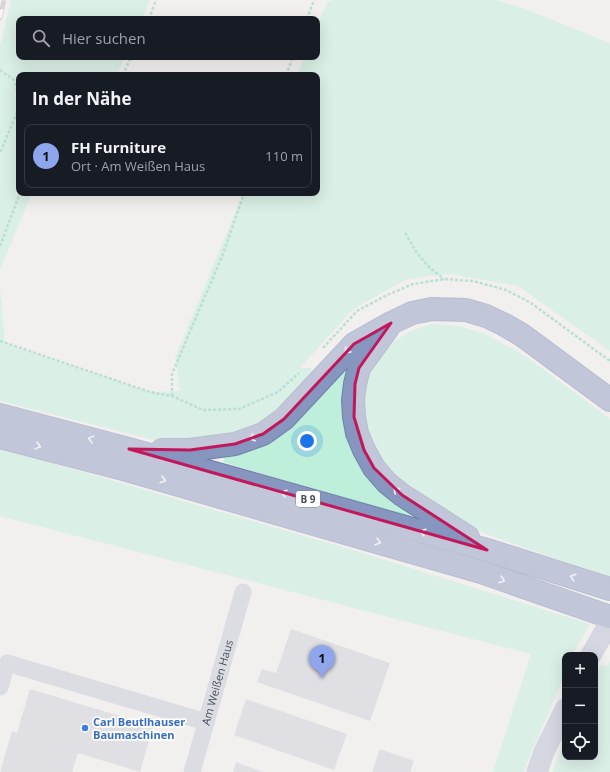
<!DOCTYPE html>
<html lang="de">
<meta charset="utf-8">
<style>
:root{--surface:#171b24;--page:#242831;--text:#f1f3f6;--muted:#9ea1a6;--line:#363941;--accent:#8fa6ed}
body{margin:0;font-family:"Open Sans",sans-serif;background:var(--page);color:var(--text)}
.controls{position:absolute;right:12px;bottom:12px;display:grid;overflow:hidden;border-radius:8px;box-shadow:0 4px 16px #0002}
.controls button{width:36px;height:36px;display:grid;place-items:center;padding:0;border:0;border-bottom:1px solid var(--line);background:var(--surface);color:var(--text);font:20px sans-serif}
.you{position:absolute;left:307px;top:441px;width:14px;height:14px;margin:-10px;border:3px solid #fff;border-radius:50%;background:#1a73e8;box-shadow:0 0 0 6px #1a73e833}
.badge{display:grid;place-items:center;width:26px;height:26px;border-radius:50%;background:var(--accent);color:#111;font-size:13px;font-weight:700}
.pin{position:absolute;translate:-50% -33px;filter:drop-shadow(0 1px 2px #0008)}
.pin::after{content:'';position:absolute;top:21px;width:14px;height:12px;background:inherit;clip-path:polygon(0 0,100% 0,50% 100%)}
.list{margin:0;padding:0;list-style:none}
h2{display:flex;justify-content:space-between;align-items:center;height:52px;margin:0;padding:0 16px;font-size:17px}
h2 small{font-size:13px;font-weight:400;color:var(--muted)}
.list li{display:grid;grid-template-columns:26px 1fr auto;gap:12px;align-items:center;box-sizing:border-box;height:64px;margin:0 8px 8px;padding:0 8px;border:1px solid var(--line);border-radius:8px}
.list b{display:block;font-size:15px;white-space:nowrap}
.list p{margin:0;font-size:13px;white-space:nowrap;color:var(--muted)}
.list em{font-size:13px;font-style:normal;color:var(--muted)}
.icon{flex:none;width:22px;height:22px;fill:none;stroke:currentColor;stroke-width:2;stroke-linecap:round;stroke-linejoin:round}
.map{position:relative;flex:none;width:610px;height:772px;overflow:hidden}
.search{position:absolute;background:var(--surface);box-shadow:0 4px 16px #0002;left:16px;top:16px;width:304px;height:44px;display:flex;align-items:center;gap:10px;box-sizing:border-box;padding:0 14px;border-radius:8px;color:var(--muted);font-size:15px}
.panel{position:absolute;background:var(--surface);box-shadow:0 4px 16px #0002;left:16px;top:72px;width:304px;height:124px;border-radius:8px}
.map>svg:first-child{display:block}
.green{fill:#bdefdb}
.building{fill:#cbcdd5}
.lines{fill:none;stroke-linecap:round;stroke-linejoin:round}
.highway-casing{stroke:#7281aa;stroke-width:24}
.path{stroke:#75cdb4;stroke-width:2.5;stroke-dasharray:3 2;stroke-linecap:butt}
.minor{stroke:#c2c8d4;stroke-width:17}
.major{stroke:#afb8ce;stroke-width:21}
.highway{stroke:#8696be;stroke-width:22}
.rail-casing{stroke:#b1b3b9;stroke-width:4.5}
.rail{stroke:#fff;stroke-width:3;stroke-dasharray:9;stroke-linecap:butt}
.oneway{stroke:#f3f4f8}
.marked{fill:none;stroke:#c2185b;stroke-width:3;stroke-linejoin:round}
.shop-dot{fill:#3f7fe0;stroke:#fff;stroke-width:1.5}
.labels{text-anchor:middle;stroke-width:3.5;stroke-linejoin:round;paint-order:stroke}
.shield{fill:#fff;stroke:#7e838e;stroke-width:1}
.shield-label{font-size:10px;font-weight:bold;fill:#474e5d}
.street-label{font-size:11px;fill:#474e5d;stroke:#fff}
.shop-label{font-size:11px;font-weight:bold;fill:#366cbe;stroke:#fff;text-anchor:start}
</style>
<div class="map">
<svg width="610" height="772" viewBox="0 0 610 772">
<rect width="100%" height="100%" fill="#f2efef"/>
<path class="green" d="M11 0H150L142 19H19V57H125L117 75H19V193H32L0 270V46Z
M333 0H496L523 8 610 43V351L518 286 450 274 407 279 353 309 300 368H310L318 373 295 400 256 429 198 444 154 440 0 401V287L5 344 150 392 180 391 175 358 233 218 244 193H317V75H297L305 57H317V27L327 2Z
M431 324 458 326 486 334 528 358 610 419V578L486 534 440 512 406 490 370 446 362 404 366 383 375 364 390 345 408 332Z
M360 346 347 411 414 512 411 519 223 462 225 456Z
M0 450 45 461 356 551 590 624 572 655H565V674L523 772H493L531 654 0 516Z
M610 661V772H552L565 740V757H595V677L601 665 607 666Z"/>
<path class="building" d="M291 629 390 663 370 721 257 682 262 669 276 673Z
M30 689 153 726 140 772 78 753 72 772H0L12 731 17 733Z
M246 699 347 734 334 770 234 735Z
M380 749 414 761 410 772H372Z
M236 762 263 772H233Z"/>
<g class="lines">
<g class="highway-casing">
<path id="highway" d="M388 328 359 368 355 384 353 400 354 417 357 433 364 450 374 468 387 483 402 495 468 537
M0 415 129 449 487 550 610 589
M0 437 123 469 481 572 610 617
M162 450H190L235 444 263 434 284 419 354 344 391 323 412 313 432 309 466 310 486 316 503 324 522 335 610 400"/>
</g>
<path class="path" d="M149 19 156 0
M307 19 314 0
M0 70 14 80 18 93V110L0 153
M50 75H54
M123 75 131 57
M286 75 293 57
M405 233 417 253 429 267 444 279
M0 246 20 193
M0 341 150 392 172 396 203 410 239 409 278 392 299 373
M323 348 357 311 385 296 413 284 445 279 473 281 506 290 531 303 610 361
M172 396V374L223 254 244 193"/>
<g class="minor">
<path d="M0 687 7 663 206 722"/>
<path id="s1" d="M192 772 243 592"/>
</g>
<path class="major" d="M591 655 610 622
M537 772 544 752 565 709"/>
<use href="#highway" class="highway"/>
<g class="rail-casing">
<path id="rail" d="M0 18 4 0"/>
</g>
<use href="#rail" class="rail"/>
</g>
<defs><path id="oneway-chevron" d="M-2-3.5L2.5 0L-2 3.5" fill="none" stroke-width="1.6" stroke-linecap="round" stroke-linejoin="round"/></defs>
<g class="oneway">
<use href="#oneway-chevron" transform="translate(347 351) rotate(133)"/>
<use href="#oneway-chevron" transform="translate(252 438) rotate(161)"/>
<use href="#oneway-chevron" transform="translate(91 439) rotate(-165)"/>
<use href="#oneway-chevron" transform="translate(38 446) rotate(15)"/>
<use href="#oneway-chevron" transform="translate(163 480) rotate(16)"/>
<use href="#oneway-chevron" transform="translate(396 490) rotate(-140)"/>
<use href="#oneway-chevron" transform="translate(284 493) rotate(-164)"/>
<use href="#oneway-chevron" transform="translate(423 532) rotate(-164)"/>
<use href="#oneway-chevron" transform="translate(378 542) rotate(16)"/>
<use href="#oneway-chevron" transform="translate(573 577) rotate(-162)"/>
<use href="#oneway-chevron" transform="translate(502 580) rotate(19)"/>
</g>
<path d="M0 0H610V772H0ZM391 323 359 368 355 384 354 417 364 450 374 468 402 495 487 550 129 449 190 450 235 444 263 434 284 419 354 344Z" fill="#f2efef" fill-opacity=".55" fill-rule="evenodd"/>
<path class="marked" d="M391 323 359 368 355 384 354 417 364 450 374 468 402 495 487 550 129 449 190 450 235 444 263 434 284 419 354 344Z"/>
<circle class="shop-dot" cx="85" cy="728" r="4"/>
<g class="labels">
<rect class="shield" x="296" y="491" width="24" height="16" rx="3"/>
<g class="shield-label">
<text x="308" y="503">B 9</text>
</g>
<g class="street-label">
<text dy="4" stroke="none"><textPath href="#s1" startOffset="93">Am Weißen Haus</textPath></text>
</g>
<g class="shop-label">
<text x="93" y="726">Carl Beutlhauser<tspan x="93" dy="13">Baumaschinen</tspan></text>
</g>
</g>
</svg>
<div class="controls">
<button>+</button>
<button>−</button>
<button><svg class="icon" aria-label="locate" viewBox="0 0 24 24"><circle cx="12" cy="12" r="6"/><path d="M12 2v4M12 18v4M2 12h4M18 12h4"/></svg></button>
</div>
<div class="you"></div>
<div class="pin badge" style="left:322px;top:678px">1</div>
<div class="search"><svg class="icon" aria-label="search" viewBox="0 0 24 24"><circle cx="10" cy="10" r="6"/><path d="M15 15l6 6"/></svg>Hier suchen</div>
<section class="panel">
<h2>In der Nähe<small></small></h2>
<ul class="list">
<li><span class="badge">1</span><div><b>FH Furniture</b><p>Ort · Am Weißen Haus</p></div><em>110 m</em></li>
</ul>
</section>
</div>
